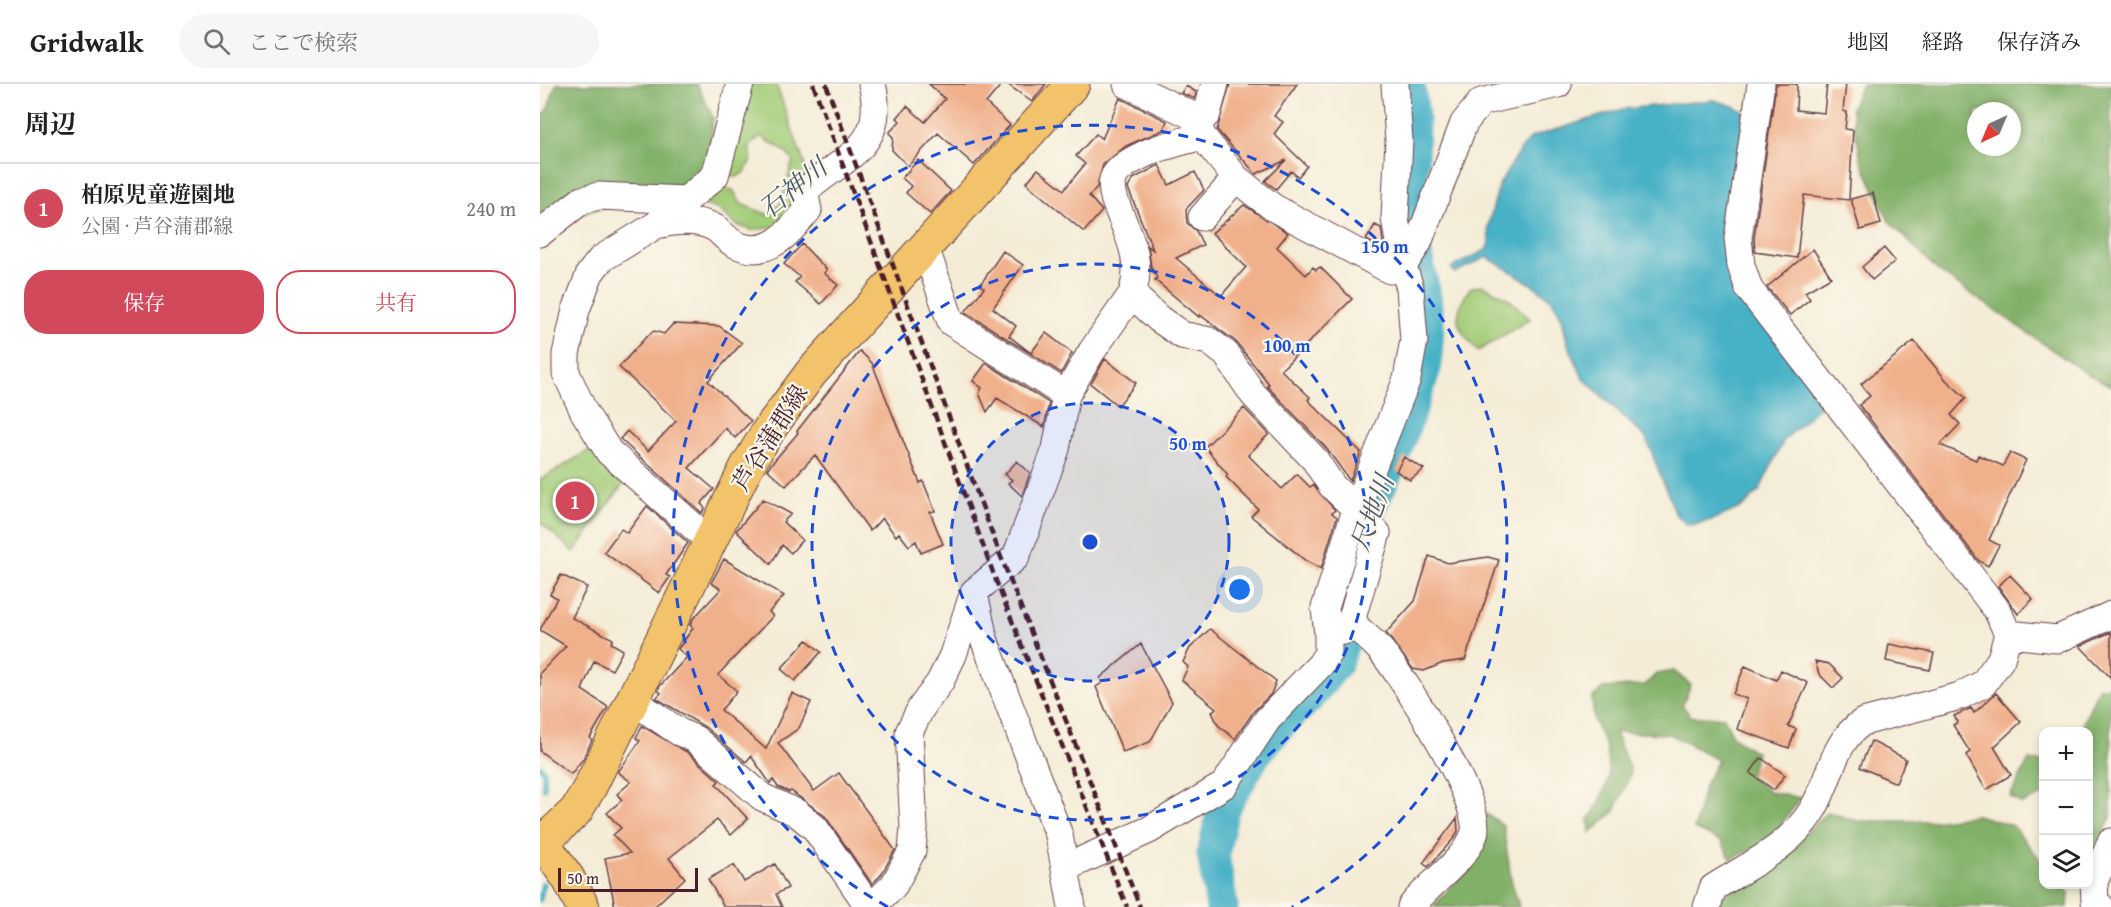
<!DOCTYPE html>
<html lang="ja">
<meta charset="utf-8">
<style>
:root{--surface:#fff;--page:#f6f6f6;--text:#202124;--muted:#757577;--line:#e0e0e0;--accent:#d1495b}
body{margin:0;font-family:"Gentium Book Plus","Noto Serif JP",serif;background:var(--page);color:var(--text)}
.controls{position:absolute;right:18px;bottom:18px;display:grid;overflow:hidden;border-radius:12px;box-shadow:0 3px 9px #0003}
.controls button{width:54px;height:54px;display:grid;place-items:center;padding:0;border:0;border-bottom:2px solid var(--line);background:var(--surface);color:var(--text);font:30px sans-serif}
.compass{position:absolute;left:1427px;top:18px;width:54px;height:54px;border-radius:50%;background:var(--surface);box-shadow:0 3px 9px #0003;rotate:224deg}
.scale{position:absolute;left:18px;bottom:15px;width:140px;box-sizing:border-box;padding-left:6px;border:3px solid #4a1f2b;border-top:0;font-size:16px;line-height:21px;white-space:nowrap;color:#4a1f2b;-webkit-text-stroke:4px #fbf7ec;paint-order:stroke}
.you{position:absolute;left:700px;top:506px;width:21px;height:21px;margin:-15px;border:4px solid #fff;border-radius:50%;background:#1a73e8;box-shadow:0 0 0 9px #1a73e833}
.badge{display:grid;place-items:center;width:39px;height:39px;border-radius:50%;background:var(--accent);color:#fff;font-size:20px;font-weight:700}
.pin{position:absolute;translate:-50% -50%;border:3px solid #fff;box-shadow:0 2px 6px #0006}
.list{margin:0;padding:0;list-style:none}
h2{display:flex;justify-content:space-between;align-items:center;height:78px;margin:0;padding:0 24px;font-size:26px}
h2 small{font-size:20px;font-weight:400;color:var(--muted)}
.list li{display:grid;grid-template-columns:39px 1fr auto;gap:18px;align-items:center;box-sizing:border-box;height:90px;padding:0 24px;border-top:2px solid var(--line)}
.list b{display:block;font-size:22px;white-space:nowrap}
.list p{margin:0;font-size:20px;white-space:nowrap;color:var(--muted)}
.list em{font-size:20px;font-style:normal;color:var(--muted)}
.actions{display:flex;gap:12px;padding:18px 24px}
.actions a{flex:1;padding:14px 0;border:2px solid var(--accent);border-radius:24px;text-align:center;font-size:21px;color:var(--accent)}
.actions .main{background:var(--accent);color:#fff}
.icon{flex:none;width:33px;height:33px;fill:none;stroke:currentColor;stroke-width:2;stroke-linecap:round;stroke-linejoin:round}
.map{position:relative;flex:none;width:1571px;height:823px;overflow:hidden}
header{display:flex;align-items:center;gap:36px;box-sizing:border-box;height:84px;padding:0 30px;background:var(--surface);border-bottom:2px solid var(--line)}
header strong{font-size:28px}
nav{display:flex;gap:33px;margin-inline-start:auto;font-size:21px}
.search{width:420px;height:54px;background:var(--page);display:flex;align-items:center;gap:15px;box-sizing:border-box;padding:0 21px;border-radius:33px;color:var(--muted);font-size:22px}
main{display:flex}
aside{flex:1;background:var(--surface)}
.map>svg:first-child{display:block}
.green{fill:#a2cc78;stroke:#767652;stroke-width:1.5}
.forest{fill:#81b068;stroke:#66684a;stroke-width:1.5;fill-rule:evenodd}
.water{fill:#47b1c6;stroke:#486878;stroke-width:1.5}
.lines{fill:none;stroke-linecap:round;stroke-linejoin:round}
.stream{stroke:#47b1c6;stroke-width:5}
.river{stroke:#47b1c6;stroke-width:33}
.building{fill:#f0b08c}
.minor-casing{stroke:#643e45;stroke-width:29}
.major-casing{stroke:#643e45;stroke-width:35}
.minor{stroke:#fff;stroke-width:27}
.major{stroke:#f2c36a;stroke-width:33}
.rail{stroke:#4a1f2b;stroke-width:4.5;stroke-dasharray:9 4.5;stroke-linecap:butt}
.ring{fill:none;stroke:#1d4ed8;stroke-width:3;stroke-dasharray:10 8}
.labels{text-anchor:middle;stroke-width:4.5;stroke-linejoin:round;paint-order:stroke}
.street-label{font-size:24px;fill:#4a1f2b;stroke:#fbf7ec}
.water-label{font-size:26px;font-style:italic;fill:#495969;stroke:#fbf7ec}
.centre{fill:#1d4ed8;stroke:#fbf7ec;stroke-width:3}
.ring-label{font-size:18px;text-anchor:middle;font-weight:bold;fill:#1d4ed8;stroke:#fbf7ec;stroke-width:4.5;stroke-linejoin:round;paint-order:stroke}
</style>
<header>
<strong>Gridwalk</strong>
<div class="search"><svg class="icon" aria-label="search" viewBox="0 0 24 24"><circle cx="10" cy="10" r="6"/><path d="M15 15l6 6"/></svg>ここで検索</div>
<nav><a>地図</a><a>経路</a><a>保存済み</a></nav>
</header>
<main>
<aside>
<h2>周辺<small></small></h2>
<ul class="list">
<li><span class="badge">1</span><div><b>柏原児童遊園地</b><p>公園 · 芦谷蒲郡線</p></div><em>240 m</em></li>
</ul>
<div class="actions"><a class="main">保存</a><a>共有</a></div>
</aside>
<div class="map">
<svg width="1571" height="823" viewBox="0 0 1571 823">
<rect width="100%" height="100%" fill="#fbf7ec"/>
<filter id="ink" filterUnits="userSpaceOnUse"><feTurbulence type="fractalNoise" baseFrequency=".0167" numOctaves="2"/><feDisplacementMap in="SourceGraphic" scale="12" xChannelSelector="R" yChannelSelector="G"/><feConvolveMatrix kernelMatrix="1 2 1 2 8 2 1 2 1" color-interpolation-filters="sRGB"/></filter>
<filter id="wash" filterUnits="userSpaceOnUse"><feTurbulence type="fractalNoise" baseFrequency=".008" numOctaves="4" result="noise"/><feDisplacementMap in="SourceGraphic" scale="24" xChannelSelector="R" yChannelSelector="G"/><feGaussianBlur stdDeviation="1.35" result="paint"/><feColorMatrix in="noise" values="0 0 0 0 0 0 0 0 0 0 0 0 0 0 0 0 0 1.4 0 .05"/><feComposite in="paint" operator="in"/></filter>
<g filter="url(#wash)">
<rect width="100%" height="100%" fill="#f4ecd6"/>
<path class="green" d="M208 0H236L269 93 236 143 212 146 197 141 179 126 155 117C167 107 176 103 193 106L201 120 229 131 241 119 253 76 243 66 220 52 209 63 212 74 205 88 197 93 185 90Z
M942 201 968 214 990 235 938 267C915 242 911 233 930 204Z
M63 358 92 388 34 468 0 438V396Z"/>
<path class="forest" d="M16 0H157L173 34 169 85 142 105 118 107 0 142V37L8 24Z
M1322 0H1571V302L1546 289 1398 187 1349 137 1321 76 1311 24ZM1436 27H1472V63H1436Z
M1134 587 1151 601 1142 621 1151 633H1184L1193 653 1217 669 1209 692 1230 708 1261 714 1227 759 1191 775 1181 757 1154 745 1164 703 1178 676 1130 650 1075 648 1091 689 1075 727 1050 749 1049 735 1060 718 1069 692 1066 663 1054 636 1052 614 1063 604 1105 601 1116 590Z
M1559 603H1571V733L1549 780 1548 648H1539Z
M1489 676 1503 678V711L1482 720 1470 713Z
M1287 728 1318 737H1394L1437 731 1473 742 1503 779 1504 800 1522 801 1529 809 1528 823H1175L1177 817 1257 757Z
M946 730 963 741 971 795 979 823H893L915 798 941 759Z"/>
<path class="water" d="M1174 16 1193 22 1205 28 1189 149 1283 319 1244 356 1219 407 1204 422 1175 435 1153 441 1146 440 1136 431 1106 354 1043 294 1027 258 1022 234 1012 216 993 201 947 173 914 189 911 184 946 166 949 159 948 142 959 101 980 66 992 53 1083 25Z"/>
<g class="lines">
<path class="stream" d="M0 682 4 687V704
M0 816 3 800"/>
<path class="river" d="M682 823 673 770 683 725 715 670 746 634 770 612 796 579 802 561 799 539 806 498 832 419 852 377 885 284 888 243 885 213 866 124 872 81 873 33 869 0"/>
</g>
<g id="blocks">
<path class="building" d="M389 0H462L446 19 470 41 434 81 398 49 368 82 352 66 353 53 349 49 360 37 357 34 367 22 385 38 405 15Z
M467 0H506L492 18Z
M690 0H757L734 32 743 38 734 50 767 82 758 93 751 87 736 105 725 97 746 76 716 90 677 46Z
M1236 0H1257L1256 26 1284 29 1287 0H1306L1303 27 1307 28 1305 45 1313 46 1309 116 1264 111 1257 174 1215 168 1214 154Z
M646 2 656 8 655 15 641 9Z
M580 14 627 37 623 46 586 62 563 81 557 103 549 112 562 127 544 148 486 99 498 85 524 106 545 80 536 72 556 50 562 55Z
M378 76 411 107 390 130 366 109 371 102 362 94Z
M619 81 629 101 655 88 664 106 646 125 647 139 656 147 663 161 636 174 681 212 706 183 672 149 704 121 748 149 737 163 766 191 773 183 776 186 780 183 812 215 741 286 770 313 768 316 821 368 810 397 787 365 727 302 729 300 696 258 660 231 659 233 615 196 617 194 611 183 608 162 613 166 588 104 593 95Z
M1333 109 1341 140 1320 146 1311 115Z
M835 141 841 144 844 165 826 156Z
M262 160 287 186 284 189 298 201 281 220 255 198 260 193 244 180Z
M1344 164 1355 177 1332 196 1322 183Z
M1273 165 1291 193 1265 208 1270 215 1250 231 1227 203Z
M463 167 483 181 453 224 476 242 469 252 491 269 506 249 532 269 521 289 425 228 444 204 440 201Z
M133 240 179 242 202 259 168 297 211 337 195 354 185 344 149 384 174 405 161 420 165 424 162 429 80 355 87 347 108 367 136 337 79 283 105 254 114 247 124 250Z
M1374 257 1406 296 1426 314 1411 331 1420 340 1400 361 1436 376 1438 371 1463 382 1470 369 1486 376 1449 456 1459 461 1448 482 1439 477 1319 321 1330 312 1321 300Z
M320 267 332 279 380 399 383 397 395 427 390 428 403 460 381 469 376 457 369 462 359 449 356 452 342 434 330 447 275 371 246 402 227 385 258 349 257 347Z
M565 275 596 299 578 322 551 300Z
M446 279 509 319 504 343 457 314 447 328 439 309 442 304 433 297Z
M704 324 729 350 708 371 742 405 757 390 770 403 773 401 795 426 792 429 797 433 781 485 766 477 711 432 718 425 686 393 688 391 665 363Z
M864 373 884 385 870 396 856 387Z
M477 377 490 389 482 412 468 399 472 396 465 390Z
M223 415 251 430 243 438 262 456 251 469 242 461 231 480 196 447Z
M107 422 148 459 126 491 130 493 119 509 64 468 81 445 87 449Z
M889 472 908 479 948 473 959 476 925 576 903 579 884 587 873 585 846 549 875 517Z
M184 475 244 512 229 528 233 532 178 591 197 607 181 626 226 665 252 609 271 618 259 644 238 659 274 707 299 689 355 766 341 791 332 800 285 732 251 707 249 708 238 703 233 696 230 699 211 672 206 678 165 643 116 614 121 609 118 606 120 602 147 573 138 565 153 544 150 541 153 535 181 505 171 499Z
M21 491 47 503 32 534 73 555 71 559 83 566 72 586 54 577 42 606 68 623 50 654 52 656 43 675 31 690 0 667V589L26 562 0 546 17 514 10 510Z
M1470 491 1493 515 1478 530 1458 502Z
M670 545 736 597 731 610 714 627 695 655 678 641 672 628 676 624 642 596 648 583 643 578 650 564Z
M1571 548V594L1540 562Z
M267 556 281 568 255 597 241 585Z
M601 560 632 618 610 658 583 668 556 603 562 599 560 594Z
M1349 560 1394 569 1390 586 1346 577Z
M1275 577 1289 580 1303 594 1293 604 1279 590Z
M1205 582 1236 596 1241 586 1268 599 1248 642 1256 645 1249 664 1197 645 1207 615 1193 610Z
M1456 609 1481 638 1454 663 1471 691 1446 706 1426 671 1430 668 1413 641 1418 638 1414 632 1431 624 1434 629Z
M102 642 147 668 179 697 176 700 208 735 191 751 177 736 129 774 145 794 114 823H75L65 774 90 769 73 751 81 744 67 729 82 716 77 710 91 698 78 688 100 657 96 654Z
M1331 657 1366 675 1356 699 1320 683Z
M1221 674 1245 691 1234 706 1210 689Z
M917 734 918 747 915 753 888 783 883 779Z
M235 780 248 804 236 810 242 823H184L168 795 194 781 204 798Z"/>
</g>
</g>
<g filter="url(#ink)">
<use href="#blocks" fill-opacity="0" stroke="#643e45" stroke-width="1.5"/>
<g class="lines">
<g class="minor-casing">
<path id="minor" d="M587 0 651 31 658 39 662 52 696 94 713 108 734 124 850 186 863 182 878 159 924 39 941 18 1018 0
M855 0 859 57 855 134 863 182 870 204 874 256 867 295 816 425 785 524 788 550 817 544C826 552 836 560 843 569 864 595 946 723 934 751 923 779 889 799 871 823
M658 39 667 30 675 0
M662 133 696 94
M116 141C135 137 157 134 175 144 181 148 186 155 193 159 226 177 248 150 268 126L264 108C304 72 348 63 332 0
M0 149 42 116 59 112 146 116
M385 163 411 238 526 311
M592 210 619 235 642 251 669 257 686 270 713 310 775 376 792 402 816 425
M815 428 837 449 812 534 817 544
M170 457 69 368 44 328 26 289V270L36 226 50 189 61 175 116 141 175 92 200 0
M434 509 444 555 519 751 532 823
M1468 550 1518 555 1571 531
M92 616 139 648 155 655 222 713 257 729 275 744 329 823
M527 783 609 746 684 701 727 636 780 581 788 569V550
M331 823 354 801 372 767 374 744 369 648 381 624 400 598 413 571 434 508 476 473 516 365 526 311 552 267 592 210C609 162 566 123 573 95 577 83 598 73 609 68 626 61 644 57 662 52
M1167 823 1173 804C1210 780 1249 765 1273 725 1291 695 1292 658 1323 638L1420 612 1443 600 1461 575 1468 550 1457 526 1209 205 1201 181 1198 154 1221 0
M1561 823 1555 817 1554 798 1571 758"/>
</g>
<g class="major-casing">
<path id="major" d="M0 755 28 794 43 823
M3 758 36 727 50 703 206 384 230 344 271 289 533 0"/>
</g>
<use href="#minor" class="minor"/>
<use href="#major" class="major"/>
<path class="rail" d="M273 0 458 502 587 823
M286 0 459 468 600 823"/>
</g>
</g>
<circle cx="550" cy="458" r="139" fill="#1d4ed8" fill-opacity=".12"/>
<g class="ring">
<circle cx="550" cy="458" r="139"/>
<circle cx="550" cy="458" r="278"/>
<path d="M348 823A417 417 0 1 1 752 823"/>
</g>
<g class="labels">
<g class="street-label">
<text transform="translate(230 354) rotate(-58)" y="8">芦谷蒲郡線</text>
</g>
<g class="water-label">
<text transform="translate(253 104) rotate(-39)" y="9">石神川</text>
<text transform="translate(832 429) rotate(-70)" y="9">尺地川</text>
</g>
</g>
<circle cx="550" cy="458" r="9" class="centre"/>
<g class="ring-label">
<text x="845" y="169">150 m</text>
<text x="747" y="268">100 m</text>
<text x="648" y="366">50 m</text>
</g>
</svg>
<div class="controls">
<button>+</button>
<button>−</button>
<button><svg class="icon" aria-label="layers" viewBox="0 0 24 24"><path d="M12 4l9 5-9 5-9-5zM3 14l9 5 9-5"/></svg></button>
</div>
<svg class="compass" viewBox="-18 -18 36 36"><path d="M0-13l5 13h-10z" fill="#e53935"/><path d="M0 13l5-13h-10z" fill="#757577"/></svg>
<div class="scale">50 m</div>
<div class="you"></div>
<div class="pin badge" style="left:35px;top:417px">1</div>
</div>
</main>
